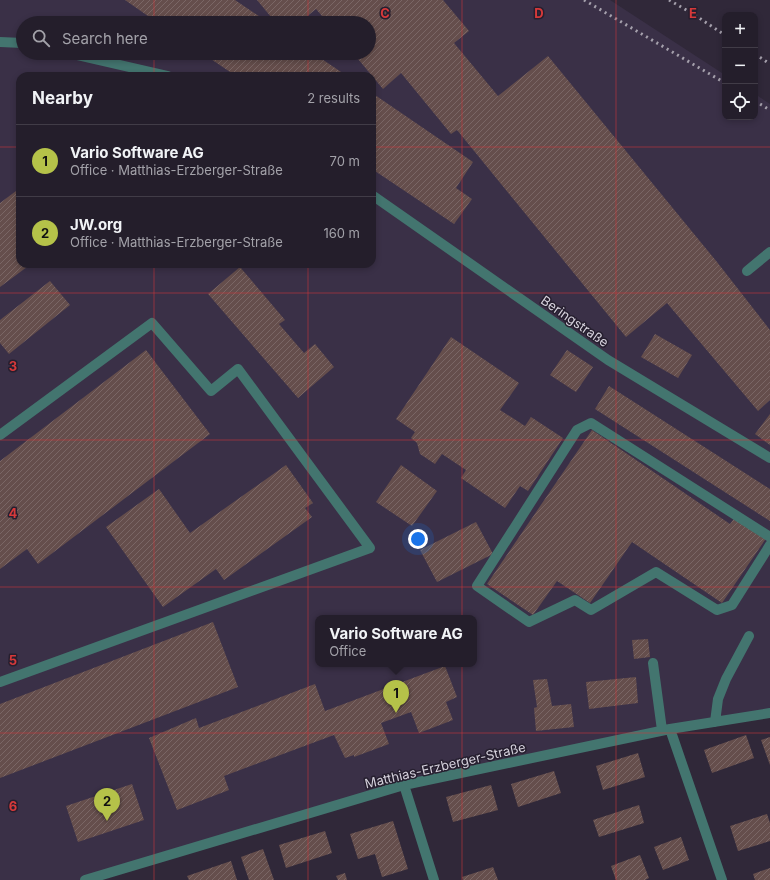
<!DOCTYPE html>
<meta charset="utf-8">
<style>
:root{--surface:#241e2b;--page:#2c2733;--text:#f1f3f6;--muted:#a3a2a9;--line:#413c47;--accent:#b5c249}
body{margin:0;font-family:Inter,sans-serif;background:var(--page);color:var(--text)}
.controls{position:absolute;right:12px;top:12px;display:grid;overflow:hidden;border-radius:8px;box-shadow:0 2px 6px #0003}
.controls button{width:36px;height:36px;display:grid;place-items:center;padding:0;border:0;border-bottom:1px solid var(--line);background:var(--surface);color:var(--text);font:20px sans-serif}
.you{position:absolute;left:418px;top:539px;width:14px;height:14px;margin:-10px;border:3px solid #fff;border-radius:50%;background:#1a73e8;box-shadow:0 0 0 6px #1a73e833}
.badge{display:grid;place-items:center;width:26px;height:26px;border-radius:50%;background:var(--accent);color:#111;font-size:13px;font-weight:700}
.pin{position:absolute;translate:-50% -33px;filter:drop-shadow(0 1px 2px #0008)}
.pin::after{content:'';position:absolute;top:21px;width:14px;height:12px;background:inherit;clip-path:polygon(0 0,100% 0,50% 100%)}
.popup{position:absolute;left:315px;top:615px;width:162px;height:52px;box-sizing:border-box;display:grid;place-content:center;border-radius:8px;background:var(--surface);filter:drop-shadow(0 1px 3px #0005);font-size:13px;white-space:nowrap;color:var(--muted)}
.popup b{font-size:15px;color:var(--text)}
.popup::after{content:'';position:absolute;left:50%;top:100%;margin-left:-8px;border:8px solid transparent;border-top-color:var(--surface)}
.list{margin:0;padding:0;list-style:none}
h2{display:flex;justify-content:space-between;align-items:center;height:52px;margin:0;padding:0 16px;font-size:17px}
h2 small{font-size:13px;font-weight:400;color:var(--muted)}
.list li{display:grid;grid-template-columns:26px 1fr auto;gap:12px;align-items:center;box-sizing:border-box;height:72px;padding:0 16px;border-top:1px solid var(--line)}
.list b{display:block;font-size:15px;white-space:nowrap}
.list p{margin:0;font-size:13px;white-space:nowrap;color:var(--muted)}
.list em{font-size:13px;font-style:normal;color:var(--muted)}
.icon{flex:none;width:22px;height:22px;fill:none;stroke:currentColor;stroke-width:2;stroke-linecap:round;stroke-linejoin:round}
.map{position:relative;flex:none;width:770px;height:880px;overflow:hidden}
.search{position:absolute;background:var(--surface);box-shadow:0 2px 6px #0003;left:16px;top:16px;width:360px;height:44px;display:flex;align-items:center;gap:10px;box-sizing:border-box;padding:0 14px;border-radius:22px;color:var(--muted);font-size:15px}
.panel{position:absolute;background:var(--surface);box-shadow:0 2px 6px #0003;left:16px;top:72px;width:360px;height:196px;border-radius:12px}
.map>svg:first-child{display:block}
.built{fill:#3a3047;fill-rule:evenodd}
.building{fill:url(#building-hatch)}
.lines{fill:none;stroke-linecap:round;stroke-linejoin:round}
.minor{stroke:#43756f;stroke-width:10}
.rail{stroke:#a5a0ac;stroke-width:3;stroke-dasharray:2 4;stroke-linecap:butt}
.grid{fill:none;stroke:#d6393a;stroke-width:1;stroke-opacity:0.55}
.labels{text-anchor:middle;stroke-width:3;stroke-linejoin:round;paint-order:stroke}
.street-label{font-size:13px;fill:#d5d1dc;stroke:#261f2f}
.grid-label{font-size:13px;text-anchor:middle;font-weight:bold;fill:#d6393a;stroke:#261f2f;stroke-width:3;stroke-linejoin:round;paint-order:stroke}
</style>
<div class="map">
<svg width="770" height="880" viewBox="0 0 770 880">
<defs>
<pattern id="building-hatch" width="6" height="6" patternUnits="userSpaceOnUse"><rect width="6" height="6" fill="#654e4c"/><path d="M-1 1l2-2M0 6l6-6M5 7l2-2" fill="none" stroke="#7a6665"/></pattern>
</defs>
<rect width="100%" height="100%" fill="#302839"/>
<path class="built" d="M0 0H610L725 75V117H755V94L770 104V713L404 785 84 880H0ZM23 23H369V53H23ZM20 76H372V264H20ZM318 618H474V664H318Z"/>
<path class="building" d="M125 0H235L269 23H158Z
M257 0H443L469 31 454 43 498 96 548 56 717 262 770 330V400L758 411 667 303 626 337 457 130 451 134 401 73 383 89 353 53H369V23H328L316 9 299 23H276Z
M202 53H313L347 76H236Z
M372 93 473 162 456 188 472 199 454 224 372 169Z
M20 188V264H31L0 287V203Z
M240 267 285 320 279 324 304 353 315 344 334 367 298 398 208 294Z
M50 281 70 305 9 354 0 343V320Z
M655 334 692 355 678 378 641 357Z
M451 337 519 383 500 410 525 426 531 417 563 438 528 491 520 486 505 508 461 478 466 470 442 454 435 464 420 454 417 443 411 438 415 432 396 419Z
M146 350 210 434 38 564 27 549 0 569V461Z
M567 350 593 367 576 392 550 375Z
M609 386 770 489V521L595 409Z
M770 414V445L755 434Z
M592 430 730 524 736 516 767 537 722 603 632 542 590 603 557 581 533 615 487 584Z
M286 465 313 503 305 508 312 517 224 580 216 569 163 607 106 527 159 489 190 533Z
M401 465 437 491 412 526 376 502Z
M476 522 493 554 437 582 420 550Z
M213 622 238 687 0 778V704Z
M648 639 650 657 634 659 632 640Z
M445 666 457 697 446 702 453 720 419 733 411 712 381 723 389 744 354 757V755L345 758 334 735 224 776 229 790 177 810 149 738 196 718 199 728 315 684 325 711Z
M636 677 638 703 589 709 586 682Z
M547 679 552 706 571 704 574 727 536 731 534 708 537 707 533 680Z
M746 735 754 758 712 773 704 750Z
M770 737V765L761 740Z
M638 753 645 777 603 790 596 766Z
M554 771 561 793 518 807 511 784Z
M132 784 144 820 78 842 66 806Z
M491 785 498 810 453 822 446 797Z
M639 805 644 823 599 837 593 820Z
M767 814 770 823V841L738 851 730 826Z
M393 821 408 869 382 877 375 854 358 859 350 834Z
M325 831 332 853 286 868 279 845Z
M681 837 689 860 663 870 654 847Z
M263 849 274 880H249L241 857Z
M640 855 649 878 645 880H616L611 866Z
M231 861 237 880H189L187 876Z
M493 867 498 880H463L462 877Z
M770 868V880H755L753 874Z
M345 873 347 880H338L336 876Z"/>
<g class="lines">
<path class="minor" d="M0 42 23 43
M68 53 168 76
M372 195 608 360 770 458
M747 271 770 252
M0 435 152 323 211 391 238 369 370 548 0 682
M770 537 591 423 577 430 477 586 529 622 575 600 591 610 656 572 717 610 732 605 770 545
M653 663 662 730
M715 722 718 699 726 679 749 636
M670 729 722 880
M404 785 434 880
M85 880 404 785 670 729 770 713"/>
<path class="rail" d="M584 0 725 83
M669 0 693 14 725 35
M755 54 770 64
M755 101 770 110"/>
</g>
<path class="grid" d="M154 0V23M308 0V23M462 0V880M616 0V880M154 53V76M308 53V76M0 147H20M372 147H770M154 264V880M308 264V880M0 293H770M0 440H770M0 587H770M0 733H770"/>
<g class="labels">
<g class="street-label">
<text transform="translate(575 321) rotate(35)" y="5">Beringstraße</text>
<text transform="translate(445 765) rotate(-13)" y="5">Matthias-Erzberger-Straße</text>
</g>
</g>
<g class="grid-label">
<text x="385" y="18">C</text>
<text x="539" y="18">D</text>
<text x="693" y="18">E</text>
<text x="13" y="371">3</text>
<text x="13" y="518">4</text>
<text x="13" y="665">5</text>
<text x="13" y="811">6</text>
</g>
</svg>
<div class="controls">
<button>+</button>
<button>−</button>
<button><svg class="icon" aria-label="locate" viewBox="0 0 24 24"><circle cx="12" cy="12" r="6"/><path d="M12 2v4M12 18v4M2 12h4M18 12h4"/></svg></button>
</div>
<div class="you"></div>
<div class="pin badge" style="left:396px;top:713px">1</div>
<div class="popup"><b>Vario Software AG</b>Office</div>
<div class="pin badge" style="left:107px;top:821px">2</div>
<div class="search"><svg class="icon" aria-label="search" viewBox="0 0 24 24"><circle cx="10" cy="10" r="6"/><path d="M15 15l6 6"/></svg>Search here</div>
<section class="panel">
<h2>Nearby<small>2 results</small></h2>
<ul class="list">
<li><span class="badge">1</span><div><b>Vario Software AG</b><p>Office · Matthias-Erzberger-Straße</p></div><em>70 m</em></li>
<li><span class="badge">2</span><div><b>JW.org</b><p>Office · Matthias-Erzberger-Straße</p></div><em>160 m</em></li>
</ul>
</section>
</div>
